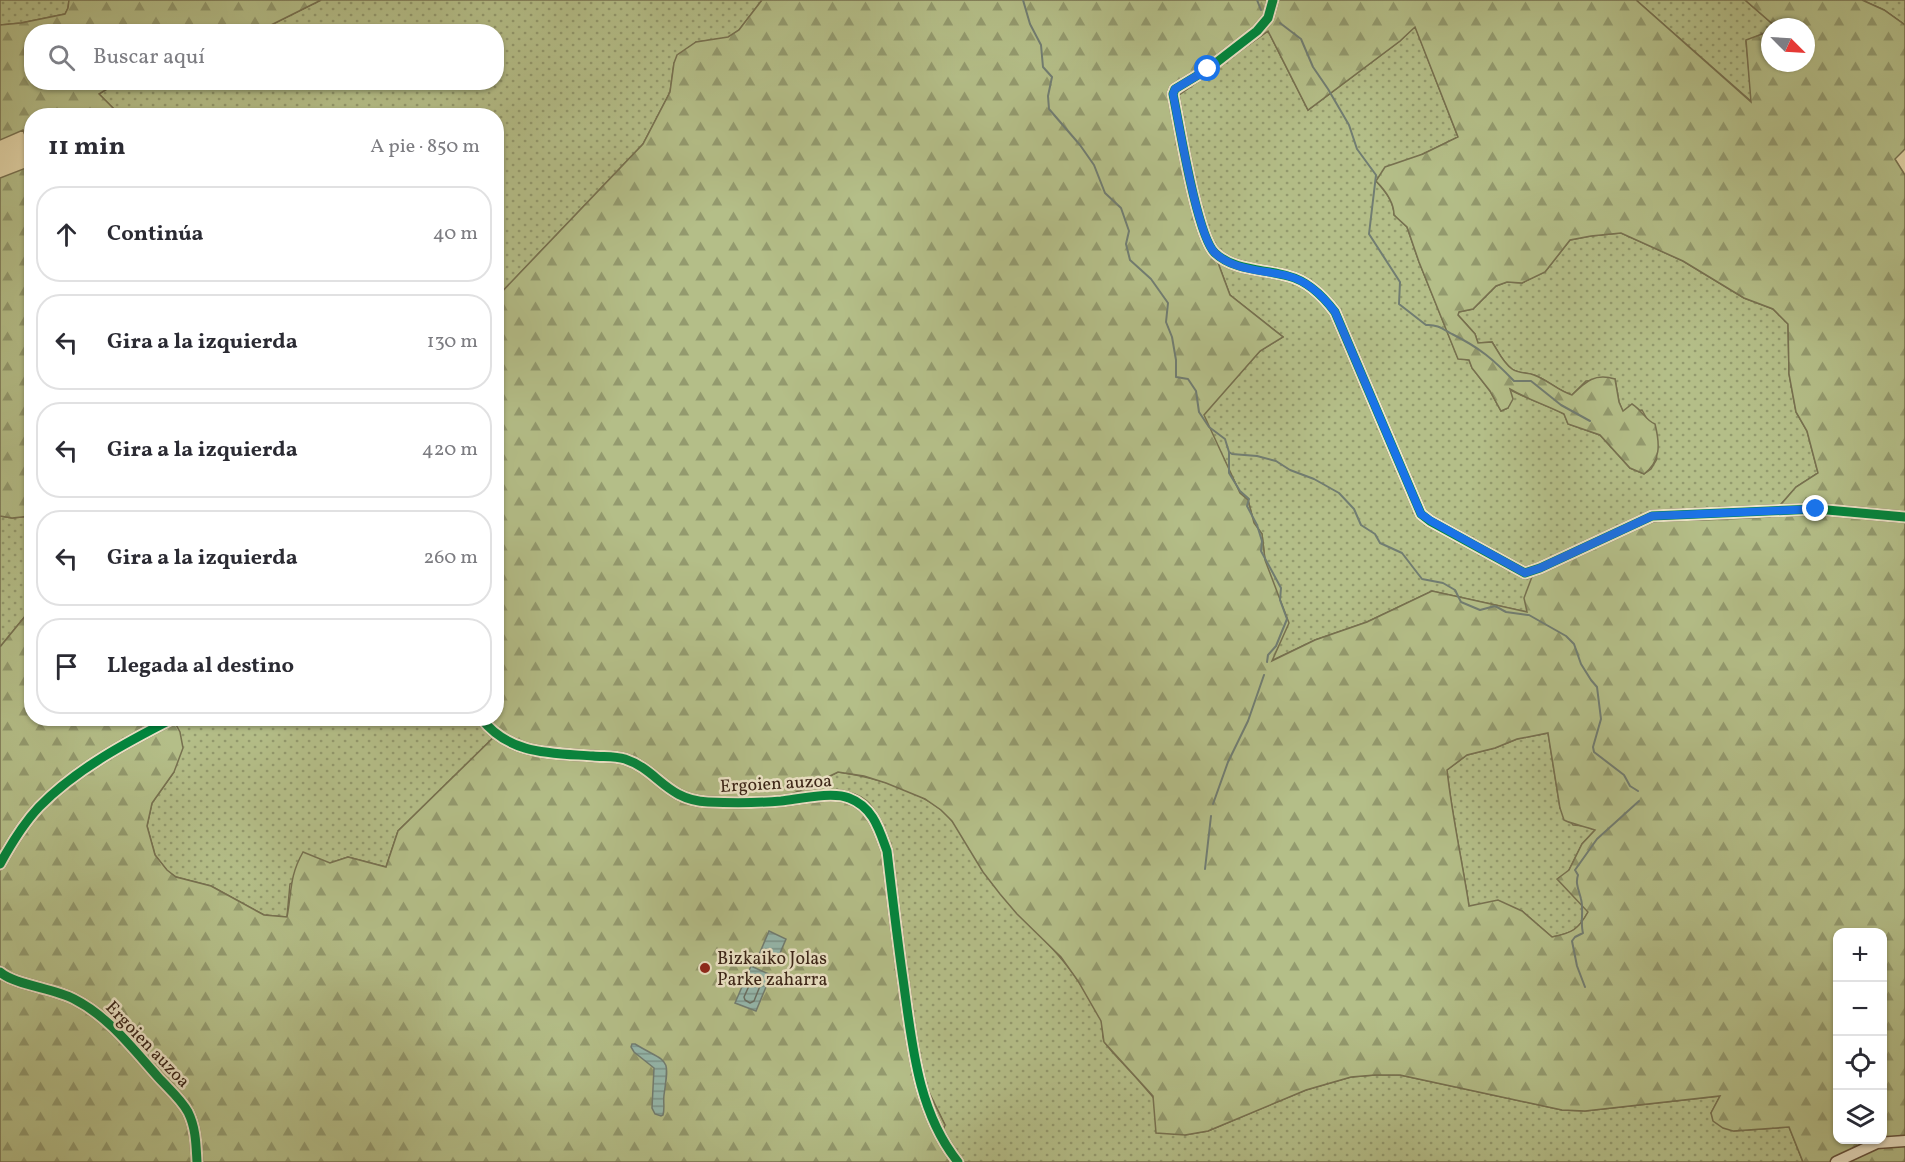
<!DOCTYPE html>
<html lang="es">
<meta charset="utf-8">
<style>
:root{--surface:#fff;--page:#f2f2f3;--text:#2b2b33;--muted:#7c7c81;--line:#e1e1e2}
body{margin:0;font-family:Vollkorn,serif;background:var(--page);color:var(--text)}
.controls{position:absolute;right:18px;bottom:18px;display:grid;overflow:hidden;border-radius:12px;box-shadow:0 2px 4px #0004}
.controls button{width:54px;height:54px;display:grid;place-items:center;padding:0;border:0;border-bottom:2px solid var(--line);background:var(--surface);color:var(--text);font:30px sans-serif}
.compass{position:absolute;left:1761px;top:18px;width:54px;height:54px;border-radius:50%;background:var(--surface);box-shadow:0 2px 4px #0004;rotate:114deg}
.stop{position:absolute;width:18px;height:18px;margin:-14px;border:4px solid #1a73e8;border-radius:50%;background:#fff}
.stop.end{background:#1a73e8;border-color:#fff;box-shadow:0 2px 6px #0008}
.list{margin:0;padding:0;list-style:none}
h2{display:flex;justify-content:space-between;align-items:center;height:78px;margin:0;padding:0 24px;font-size:26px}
h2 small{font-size:20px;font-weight:400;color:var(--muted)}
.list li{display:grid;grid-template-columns:39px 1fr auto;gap:18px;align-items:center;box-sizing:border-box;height:96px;margin:0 12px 12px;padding:0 12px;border:2px solid var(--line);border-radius:24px}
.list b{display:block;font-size:22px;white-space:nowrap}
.list em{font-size:20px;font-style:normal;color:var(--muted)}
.icon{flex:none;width:33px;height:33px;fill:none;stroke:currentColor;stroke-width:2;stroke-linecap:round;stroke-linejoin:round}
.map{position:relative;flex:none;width:1905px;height:1162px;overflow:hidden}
.search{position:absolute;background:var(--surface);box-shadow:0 2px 4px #0004;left:24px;top:24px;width:480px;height:66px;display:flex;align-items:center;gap:15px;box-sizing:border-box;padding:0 21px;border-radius:24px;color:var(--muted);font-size:22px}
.panel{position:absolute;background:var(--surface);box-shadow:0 2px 4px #0004;left:24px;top:108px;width:480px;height:618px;border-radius:24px}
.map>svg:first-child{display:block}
.grass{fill:url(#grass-dots);stroke:#777150;stroke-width:1.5}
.forest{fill:url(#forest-firs);stroke:#777150;stroke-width:1.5;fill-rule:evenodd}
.water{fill:url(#water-rules);stroke:#717d72;stroke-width:1.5}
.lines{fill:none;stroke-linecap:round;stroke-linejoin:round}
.shore{stroke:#686e62;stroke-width:1.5}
.stream{stroke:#717d72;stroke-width:2}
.minor-casing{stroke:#64513c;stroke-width:13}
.minor{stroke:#ede5c8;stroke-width:10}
.cycleway-casing{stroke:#ede5c8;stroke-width:13}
.cycleway{stroke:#00873e;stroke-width:9}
.route{stroke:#1a73e8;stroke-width:8}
.poi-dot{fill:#8f2418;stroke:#ede5c8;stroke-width:2}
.labels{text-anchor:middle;stroke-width:5;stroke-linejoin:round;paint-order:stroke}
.street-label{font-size:18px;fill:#3a2417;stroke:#ede5c8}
.poi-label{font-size:18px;fill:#3a2417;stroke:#ede5c8;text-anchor:start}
</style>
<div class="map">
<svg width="1905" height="1162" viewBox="0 0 1905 1162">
<defs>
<pattern id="grass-dots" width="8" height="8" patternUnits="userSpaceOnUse" patternTransform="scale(1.5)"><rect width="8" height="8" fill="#b4be88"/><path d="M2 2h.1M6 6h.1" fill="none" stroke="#939a6e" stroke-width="1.8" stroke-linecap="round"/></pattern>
<pattern id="forest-firs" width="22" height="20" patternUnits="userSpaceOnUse" patternTransform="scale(1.5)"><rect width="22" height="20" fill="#b4be88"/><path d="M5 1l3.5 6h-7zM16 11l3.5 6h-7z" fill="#939a6e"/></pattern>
<pattern id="water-rules" width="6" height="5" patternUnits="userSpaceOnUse" patternTransform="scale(1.5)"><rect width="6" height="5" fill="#95b9ae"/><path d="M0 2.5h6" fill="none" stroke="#7b968d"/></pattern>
</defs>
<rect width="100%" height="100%" fill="#e4d7aa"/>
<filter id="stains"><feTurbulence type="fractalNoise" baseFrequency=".00333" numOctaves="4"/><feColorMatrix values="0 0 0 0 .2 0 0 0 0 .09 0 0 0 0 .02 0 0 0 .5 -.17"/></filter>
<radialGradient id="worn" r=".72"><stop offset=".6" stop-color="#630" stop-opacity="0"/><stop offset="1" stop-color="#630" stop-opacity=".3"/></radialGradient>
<path class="grass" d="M0 0H69L68 8 65 14 21 23 0 25Z
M321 0H762L739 30 728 38 696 42 674 63 670 92 643 144 497 297 496 116 120 115 99 94 117 82H496V32L259 31Z
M1636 0H1745L1776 27H1770V31L1746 41 1752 102Z
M1862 0H1905V25L1884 10Z
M1415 26 1458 137 1423 154 1376 181C1385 191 1394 202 1394 215L1407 227 1419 262 1458 358 1469 360 1472 368 1490 391 1501 411 1508 408 1509 389C1527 399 1546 405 1564 414L1568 424 1600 435 1630 468 1644 474 1651 469 1657 459 1648 421 1642 410 1623 412 1619 402 1615 379 1586 381 1572 395C1558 391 1548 380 1534 375 1527 372 1519 374 1512 369 1503 363 1498 351 1492 342L1478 343 1475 334 1458 315V312L1473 309 1496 286 1507 282 1522 283 1545 272 1570 240 1591 236 1621 233 1683 261 1744 298 1773 309 1788 324 1789 374 1796 412 1807 431 1818 473 1796 487 1770 517 1703 520 1670 519 1527 612 1432 591 1367 622 1315 640 1271 661 1265 560 1262 534 1254 523 1248 500 1240 493 1203 415 1260 351 1283 337 1230 295 1211 244 1195 190 1179 95 1268 31 1308 110 1400 41Z
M0 516 12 518 32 516 31 609 0 647Z
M482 718 498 733 398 831 386 867 348 857 330 863 290 884 287 917 264 915 211 886 176 877 167 871 155 855 147 826 152 803 174 772V721L179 719Z
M1548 733 1560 808 1573 825 1585 826 1595 830 1582 844 1569 870 1588 912C1578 930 1572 933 1552 937L1522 911 1469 906C1462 861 1452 816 1447 770L1467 755 1495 748 1517 739Z
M838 772C871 777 913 788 940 809 962 826 975 861 993 884 1019 917 1053 944 1077 979 1085 990 1099 1011 1102 1023 1103 1029 1102 1036 1104 1041 1108 1049 1122 1062 1128 1069 1148 1090 1166 1113 1185 1135L1208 1131 1306 1090 1351 1077 1375 1075H1400L1562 1110 1585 1111 1720 1096 1711 1113 1734 1131 1789 1127 1803 1162H960L941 1132 945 1125 786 798Z"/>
<path class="forest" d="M69 0H321L259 31 32 32V82L117 83 99 94 120 115 32 116 31 151 23 130 0 140V25L21 23 65 14 68 8Z
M762 0H1636L1751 102 1746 40 1770 31V63H1806V27H1776L1745 0H1862L1884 10 1905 25V149L1895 159 1905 175V1162H1803L1789 1127 1733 1131 1723 1128 1713 1121 1711 1113 1720 1096 1585 1111 1562 1110 1400 1075H1375L1351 1077 1306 1090 1208 1131 1185 1135 1156 1133 1153 1096 1104 1042 1101 1021 1078 981 1061 957 1017 914 1000 894 983 872 952 821 941 810 925 799 886 783 864 776 838 772 788 796C811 794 847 783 867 801 873 806 876 814 880 821L915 1065 945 1125 942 1132 960 1162H0V647L31 609 32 718 179 719 174 721 180 732 183 748 174 772 152 803 147 826 155 855 167 870 176 877 211 886 264 915 287 917C292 891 289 877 303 852L330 863 348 857 386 867 398 831 498 733 482 719 496 718 497 297 643 144 670 92 674 63 677 55 696 42 728 37 739 30ZM1415 27 1458 137 1423 154 1385 167 1376 181C1385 190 1394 202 1394 215L1407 227 1419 262 1458 359 1469 360 1472 368 1490 391 1501 411 1508 408 1513 399 1510 389C1527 399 1546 405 1564 414L1568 424 1600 435 1630 468 1644 474C1661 461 1660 444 1655 424 1645 420 1643 411 1632 404L1623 411 1619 402 1615 379C1595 373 1586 381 1572 395 1558 391 1548 380 1534 375 1527 372 1519 374 1512 369 1503 363 1498 351 1492 342L1478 343 1475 334 1458 315 1459 312 1473 309 1496 286 1507 282 1522 283 1545 272 1570 240 1591 236 1621 233 1683 261 1744 298 1773 309 1788 324 1789 374 1796 412 1807 431 1818 473 1796 487 1770 517 1703 520 1670 519 1653 522 1617 536 1533 574 1524 598 1527 612 1432 591 1367 622 1315 640 1272 661 1289 623 1265 560 1262 534 1254 523 1248 500 1240 493 1204 415 1260 351 1283 337 1230 295 1211 244 1195 190 1179 95 1268 31 1308 110 1400 41ZM1548 733 1560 808 1564 820C1574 825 1585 826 1595 830L1582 844 1569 870 1557 879 1588 912C1578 930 1572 933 1552 937L1522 911 1498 900 1469 906C1462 860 1452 816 1447 770L1467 755 1495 748 1517 739ZM1838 932H1882V1140H1838Z
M31 166V516L12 518 0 516V178Z"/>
<path class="water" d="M769 931 786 939 775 965 758 957Z
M751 966 771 975 756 1011 735 1003Z
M632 1044H635C668 1064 670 1055 664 1095 663 1102 665 1108 663 1115L661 1116 655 1114 652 1108 654 1068 634 1052 631 1047Z"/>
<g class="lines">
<path class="shore" d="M756 975 761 978 762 981 754 1001 750 1003 745 1000 744 997 753 977Z"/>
<path class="stream" d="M1023 0 1030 24 1041 45 1043 67 1052 77 1048 96 1049 109 1080 145 1094 165 1105 193 1121 208 1129 231 1126 244 1130 260 1151 279 1168 303 1166 322 1172 337 1176 360V377L1188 379 1196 391 1199 412 1209 427 1225 439 1229 452V473L1240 491 1249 499 1247 506 1257 525 1262 541 1261 551 1281 588 1280 600 1287 619 1276 646 1268 655 1267 662
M1257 0 1261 10
M1280 23 1301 39 1313 67 1328 89 1349 125 1357 149 1376 175 1369 234 1400 282 1399 304 1426 325C1437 324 1443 329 1452 334 1480 348 1493 359 1514 381H1531L1561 405 1590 421
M1229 452 1232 454 1257 456 1276 461 1290 470 1314 479 1339 493 1354 509 1361 525 1375 534 1380 543 1402 553 1422 579 1443 583 1455 590 1461 602 1480 610 1495 606 1506 612 1528 615
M1529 615 1566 636 1574 644 1581 664 1591 680 1597 687 1601 719 1593 747 1594 752 1624 775 1630 786 1638 791
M1213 804 1228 762 1248 721 1264 675
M1205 869 1211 816
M1585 987 1577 966 1572 941 1575 937 1583 933C1580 922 1584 910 1581 899 1579 890 1575 884 1578 875L1575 870 1597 839 1639 801"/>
<g class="minor-casing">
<path id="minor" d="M1273 0 1268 18 1257 31 1208 69 1175 89 1173 94C1179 123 1197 236 1215 253 1234 271 1265 269 1288 276 1308 281 1323 296 1335 312L1421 514 1430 521 1525 573 1540 568 1652 516 1816 509 1905 517
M481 718C509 755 551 753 593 756 603 757 615 756 625 759 658 770 666 800 708 802 732 803 757 803 781 801 799 799 832 791 849 798 873 807 879 829 887 851 892 894 897 937 903 979 912 1042 917 1111 958 1162
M0 864C11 844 23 824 39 807 76 769 127 742 174 718
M0 972C15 985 53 988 74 999 108 1016 133 1049 158 1077 168 1088 181 1099 188 1112 196 1128 196 1145 197 1162
M1836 1162 1877 1143 1905 1141"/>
</g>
<use href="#minor" class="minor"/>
<g class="cycleway-casing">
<path id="cycleway" d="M1273 0 1268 18 1257 31 1208 69 1175 89 1173 94C1179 123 1197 236 1215 253 1234 271 1265 269 1288 276 1308 281 1323 296 1335 312L1421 514 1430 521 1525 573 1540 568 1652 516 1816 509 1905 517
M481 718C509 755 551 753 593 756 603 757 615 756 625 759 658 770 666 800 708 802 732 803 757 803 781 801 799 799 832 791 849 798 873 807 879 829 887 851 892 894 897 937 903 979 912 1042 917 1111 958 1162
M0 864C11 844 23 824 39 807 76 769 127 742 174 718
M0 972C15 985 53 988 74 999 108 1016 133 1049 158 1077 168 1088 181 1099 188 1112 196 1128 196 1145 197 1162"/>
</g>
<use href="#cycleway" class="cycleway"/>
</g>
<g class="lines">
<path class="route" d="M1208 69 1175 89 1173 94C1179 123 1197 236 1215 253 1234 271 1265 270 1288 276 1308 281 1323 296 1335 312L1421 514 1431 521 1525 573 1540 568 1652 516 1816 509"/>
</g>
<circle class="poi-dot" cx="705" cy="968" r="6"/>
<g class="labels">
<g class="street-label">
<text transform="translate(776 783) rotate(-3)" y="6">Ergoien auzoa</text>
<text transform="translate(148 1044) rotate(46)" y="6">Ergoien auzoa</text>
</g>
<g class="poi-label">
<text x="717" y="964">Bizkaiko Jolas<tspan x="717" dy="21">Parke zaharra</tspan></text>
</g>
</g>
<rect width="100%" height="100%" filter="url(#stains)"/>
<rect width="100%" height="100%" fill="url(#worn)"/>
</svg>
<div class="controls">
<button>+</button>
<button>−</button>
<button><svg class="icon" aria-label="locate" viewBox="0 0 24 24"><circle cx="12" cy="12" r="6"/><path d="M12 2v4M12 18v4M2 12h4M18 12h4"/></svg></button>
<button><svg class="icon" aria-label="layers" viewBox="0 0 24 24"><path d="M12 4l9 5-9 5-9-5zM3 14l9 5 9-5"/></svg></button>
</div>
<svg class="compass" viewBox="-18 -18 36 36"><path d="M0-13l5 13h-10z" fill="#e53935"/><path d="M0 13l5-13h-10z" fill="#7c7c81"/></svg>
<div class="stop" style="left:1208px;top:69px"></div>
<div class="stop end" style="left:1816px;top:509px"></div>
<div class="search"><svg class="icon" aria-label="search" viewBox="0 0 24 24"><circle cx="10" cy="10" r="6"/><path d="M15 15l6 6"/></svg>Buscar aquí</div>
<section class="panel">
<h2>11 min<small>A pie · 850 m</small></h2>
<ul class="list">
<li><svg class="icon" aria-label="ahead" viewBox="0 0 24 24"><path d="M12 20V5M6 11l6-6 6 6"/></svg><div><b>Continúa</b></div><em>40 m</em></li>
<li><svg class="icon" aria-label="left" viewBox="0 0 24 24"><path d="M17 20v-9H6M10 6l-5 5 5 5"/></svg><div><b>Gira a la izquierda</b></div><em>130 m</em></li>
<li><svg class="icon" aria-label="left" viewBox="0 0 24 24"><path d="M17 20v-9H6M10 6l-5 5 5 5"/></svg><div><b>Gira a la izquierda</b></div><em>420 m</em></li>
<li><svg class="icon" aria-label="left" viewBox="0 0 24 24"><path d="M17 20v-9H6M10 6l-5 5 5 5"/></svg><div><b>Gira a la izquierda</b></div><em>260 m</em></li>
<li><svg class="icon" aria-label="arrive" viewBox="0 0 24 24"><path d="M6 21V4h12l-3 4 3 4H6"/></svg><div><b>Llegada al destino</b></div></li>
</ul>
</section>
</div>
